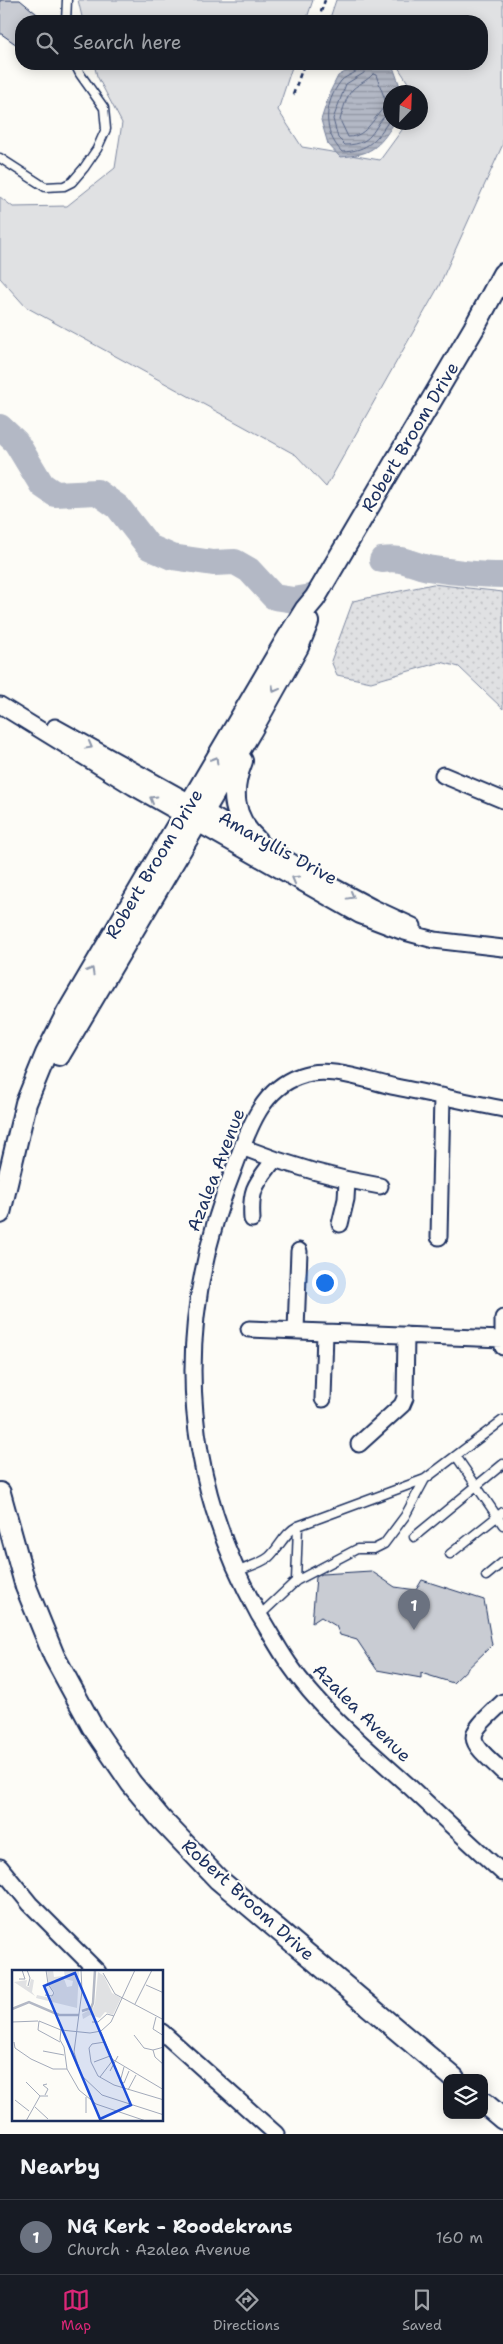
<!DOCTYPE html>
<meta charset="utf-8">
<style>
:root{--surface:#171b24;--page:#20242c;--text:#f1f3f6;--muted:#9ea1a6;--line:#363941;--accent:#db2777}
body{margin:0;font-family:"Shantell Sans",sans-serif;background:var(--page);color:var(--text)}
.controls{position:absolute;right:15px;bottom:15px;display:grid;overflow:hidden;border-radius:10px;box-shadow:0 2px 12px #0003}
.controls button{width:45px;height:45px;display:grid;place-items:center;padding:0;border:0;border-bottom:1px solid var(--line);background:var(--surface);color:var(--text);font:25px sans-serif}
.compass{position:absolute;left:383px;top:85px;width:45px;height:45px;border-radius:50%;background:var(--surface);box-shadow:0 2px 12px #0003;rotate:23deg}
.you{position:absolute;left:324px;top:1282px;width:18px;height:18px;margin:-12px;border:4px solid #fff;border-radius:50%;background:#1a73e8;box-shadow:0 0 0 8px #1a73e833}
.badge{display:grid;place-items:center;width:32px;height:32px;border-radius:50%;background:var(--accent);color:#fff;font-size:16px;font-weight:700}
.pin{position:absolute;translate:-50% -41px;filter:drop-shadow(0 1px 2px #0008)}
.pin::after{content:'';position:absolute;top:26px;width:18px;height:15px;background:inherit;clip-path:polygon(0 0,100% 0,50% 100%)}
.list{margin:0;padding:0;list-style:none}
h2{display:flex;justify-content:space-between;align-items:center;height:65px;margin:0;padding:0 20px;font-size:21px}
h2 small{font-size:16px;font-weight:400;color:var(--muted)}
.list li{display:grid;grid-template-columns:32px 1fr auto;gap:15px;align-items:center;box-sizing:border-box;height:75px;padding:0 20px;border-top:1px solid var(--line)}
.list b{display:block;font-size:19px;white-space:nowrap}
.list p{margin:0;font-size:16px;white-space:nowrap;color:var(--muted)}
.list em{font-size:16px;font-style:normal;color:var(--muted)}
.icon{flex:none;width:28px;height:28px;fill:none;stroke:currentColor;stroke-width:2;stroke-linecap:round;stroke-linejoin:round}
.map{position:relative;flex:none;width:503px;height:2134px;overflow:hidden}
.search{position:absolute;background:var(--surface);box-shadow:0 2px 12px #0003;left:15px;right:15px;top:15px;height:55px;display:flex;align-items:center;gap:12px;box-sizing:border-box;padding:0 18px;border-radius:20px;color:var(--muted);font-size:19px}
.sheet{height:140px;background:var(--surface)}
nav{display:flex;justify-content:space-around;align-items:center;box-sizing:border-box;height:70px;border-top:1px solid var(--line);background:var(--surface);font-size:14px;color:var(--muted)}
nav a{display:grid;justify-items:center;gap:2px}
nav .on{color:var(--accent)}
.map>svg:first-child{display:block}
.grass{fill:#e0e1e3;stroke:#7e88a0}
.park{fill:url(#park-dots);stroke:#7e88a0}
.water{fill:url(#water-rules);stroke:#76819c}
.lines{fill:none;stroke-linecap:round;stroke-linejoin:round}
.shore{stroke:#586687;stroke-width:1}
.river{stroke:#b3b8c5;stroke-width:26}
.building{fill:#c9ccd3;stroke:#1b2f5e}
.lane-casing{stroke:#1b2f5e;stroke-width:11}
.street-casing{stroke:#1b2f5e;stroke-width:19}
.secondary-casing{stroke:#1b2f5e;stroke-width:24}
.path{stroke:#1b2f5e;stroke-width:2.5;stroke-dasharray:5 4;stroke-linecap:butt}
.lane{stroke:#fdfcf7;stroke-width:8}
.street{stroke:#fdfcf7;stroke-width:15}
.secondary{stroke:#fdfcf7;stroke-width:20}
.oneway{stroke:#8c96aa}
.labels{text-anchor:middle;stroke-width:4.5;stroke-linejoin:round;paint-order:stroke}
.street-label{font-size:18px;fill:#1b2f5e;stroke:#fdfcf7}
.inset-river{fill:none;stroke:#b3b8c5;stroke-width:2.5}
.inset-road{fill:none;stroke:#a3aaba;stroke-width:1}
.view{fill:#1d4ed8;fill-opacity:0.15;stroke:#1d4ed8;stroke-width:2.5}
.inset-edge{fill:none;stroke:#1b2f5e;stroke-width:2.5}
</style>
<div class="map">
<svg width="503" height="2134" viewBox="0 0 503 2134">
<defs>
<pattern id="park-dots" width="8" height="8" patternUnits="userSpaceOnUse" patternTransform="scale(1.25)"><rect width="8" height="8" fill="#e0e1e3"/><path d="M2 2h.1M6 6h.1" fill="none" stroke="#c0c1c5" stroke-width="1.8" stroke-linecap="round"/></pattern>
<pattern id="water-rules" width="6" height="5" patternUnits="userSpaceOnUse" patternTransform="scale(1.25)"><rect width="6" height="5" fill="#b3b8c5"/><path d="M0 2.5h6" fill="none" stroke="#9196a3"/></pattern>
</defs>
<rect width="100%" height="100%" fill="#fdfcf7"/>
<filter id="ink" filterUnits="userSpaceOnUse"><feTurbulence type="fractalNoise" baseFrequency=".02" numOctaves="2"/><feDisplacementMap in="SourceGraphic" scale="10" xChannelSelector="R" yChannelSelector="G"/><feConvolveMatrix kernelMatrix="1 2 1 2 8 2 1 2 1" color-interpolation-filters="sRGB"/></filter>
<g filter="url(#ink)">
<path class="grass" d="M78 0H313L306 21H83Z
M336 0H503V144L439 286 326 487 296 455 26 307 0 278V197L13 207 67 206 115 168 122 123 97 76 94 64H293L278 110 302 147 380 160 407 123 420 122V92H414L396 64H482V21H329Z"/>
<path class="park" d="M433 584 503 592V709L459 667 441 662 371 682 337 675 331 661 353 601Z"/>
<path class="water" d="M359 64H392L402 92H390V122L394 123C379 148 370 155 340 157L328 144 321 120 330 92 338 76Z"/>
<g class="lines">
<path class="shore" d="M361 64C360 74 347 74 341 81 324 103 322 131 342 152 369 151 377 139 390 119
M367 64 364 73 346 84 333 119 338 138 345 145C377 145 372 123 390 112
M373 74 376 75 387 105C374 115 368 137 348 137L340 120C343 110 346 96 353 89 360 83 367 81 373 74Z"/>
<path class="river" d="M0 427 16 442 42 485 55 494 97 492 118 507 149 547 172 557 213 563 235 562 249 570 274 597 294 600 311 597
M382 560C404 557 409 564 428 568 453 572 477 575 503 575"/>
</g>
<path class="building" d="M0 0H20L37 14 33 21H21V39L17 45 0 33Z
M371 1571 395 1587 416 1590 422 1580 484 1600 492 1645 453 1683 421 1673V1678L377 1670 357 1640 340 1635 336 1626 321 1617 312 1623 316 1577 322 1574Z"/>
<g class="lines">
<g class="lane-casing">
<path id="lane" d="M66 21 67 0
M0 158 45 187 64 186 72 182 84 168 97 149 106 129 104 108 80 74 75 64
M456 1456 503 1525
M414 1537 503 1464
M450 1554 503 1512
M236 1572C247 1567 260 1564 269 1557 280 1547 284 1533 298 1526L425 1479 503 1420
M486 1576 503 1562
M296 1581 298 1526
M260 1615 296 1581 357 1549H374L384 1544 405 1516 425 1479"/>
</g>
<g class="street-casing">
<path id="street" d="M0 705 133 787 359 915 401 931 434 940 503 948
M55 727 190 802 327 883 372 907 413 926
M443 775 503 800
M503 1109C467 1102 432 1094 396 1087 367 1081 329 1065 300 1076 261 1089 248 1131 235 1166 173 1320 178 1469 259 1615 269 1631 278 1648 289 1664 321 1711 368 1749 410 1787 441 1816 472 1845 503 1873
M242 1147C287 1165 332 1178 380 1186
M252 1219C250 1188 256 1184 274 1160
M340 1224 346 1199 347 1181
M439 1237 442 1096
M249 1329 502 1339
M296 1330 299 1251
M503 1347V1318
M323 1399 325 1332
M359 1444 402 1405 405 1398 406 1335
M503 1702C465 1738 464 1736 503 1772
M0 1867 30 1904 98 1972
M162 2032 276 2134"/>
</g>
<g class="secondary-casing">
<path id="secondary" d="M242 761C230 791 232 817 256 840
M59 1056 251 731 298 647 308 622
M0 1213 26 1103 46 1054 67 1013 285 642 305 610 315 598 474 328 503 274
M0 1493 26 1587 54 1656 92 1726 131 1783 160 1818 218 1879 454 2078
M484 2103 503 2119"/>
</g>
<path class="path" d="M318 21 325 0
M293 95 304 64"/>
<use href="#lane" class="lane"/>
<use href="#street" class="street"/>
<use href="#secondary" class="secondary"/>
</g>
<defs><path id="oneway-chevron" d="M-2-3.5L2.5 0L-2 3.5" fill="none" stroke-width="1.6" stroke-linecap="round" stroke-linejoin="round" transform="scale(1.25)"/></defs>
<g class="oneway">
<use href="#oneway-chevron" transform="translate(275 689) rotate(119)"/>
<use href="#oneway-chevron" transform="translate(89 746) rotate(29)"/>
<use href="#oneway-chevron" transform="translate(215 760) rotate(-59)"/>
<use href="#oneway-chevron" transform="translate(153 799) rotate(-150)"/>
<use href="#oneway-chevron" transform="translate(295 879) rotate(-151)"/>
<use href="#oneway-chevron" transform="translate(351 896) rotate(29)"/>
<use href="#oneway-chevron" transform="translate(91 971) rotate(-60)"/>
</g>
</g>
<g class="labels">
<g class="street-label">
<text transform="translate(410 437) rotate(-59)" y="6">Robert Broom Drive</text>
<text transform="translate(278 848) rotate(29)" y="6">Amaryllis Drive</text>
<text transform="translate(154 864) rotate(-59)" y="6">Robert Broom Drive</text>
<text transform="translate(216 1170) rotate(-69)" y="6">Azalea Avenue</text>
<text transform="translate(362 1713) rotate(45)" y="6">Azalea Avenue</text>
<text transform="translate(248 1900) rotate(42)" y="6">Robert Broom Drive</text>
</g>
</g>
<g transform="translate(12 1970)">
<rect width="151" height="151" fill="#fdfcf7"/>
<path d="M35 0H41L42 7 51 6 55 17 60 16 61 11 53 9 52 0H67L65 38 24 28 25 25 38 28 43 23 36 13ZM19 9 22 10 20 22 23 26 2 12 15 10 14 16 17 17Z" fill="#e0e1e3"/>
<path d="M86 2 92 6 100 23 109 28 101 45 93 42 88 48 78 45 71 49 70 44 81 38 83 33Z" fill="#e0e1e3"/>
<path class="inset-river" d="M0 39 17 32 47 45H67M70 41 79 38 81 33 83 0"/>
<path class="inset-road" d="M15 0 18 8 16 16M69 0 70 21 62 82 69 105 90 125 152 145M91 3 103 24 152 50M7 9H13L10 0M134 15 152 23M33 25 40 26 42 23 36 14 34 0M123 34 140 0M144 47 141 59 152 66M0 52 26 51M80 52H86L95 44 102 46M49 59 48 70 52 77 55 99 67 120 84 134 134 151M89 62 100 89 152 120M122 65 132 78 141 80M2 72 3 78 19 89 41 99H55M48 72 26 60 27 51 49 60 78 63 89 61 99 52 123 0M93 72 80 74 77 78 79 92 86 106 102 115 152 130M152 77 141 80 143 87 152 95M31 81 52 85M82 92 98 86M112 97 108 112 112 113 117 101M98 101 106 86M88 107 101 90M14 112 28 126H36M116 120 124 105M33 125 36 119 31 115 35 114M3 130 17 141M23 137 36 149M74 143V127M14 151 28 126"/>
<path class="view" d="M63 3 119 135 88 149 32 16Z"/>
<rect width="151" height="151" class="inset-edge"/>
</g>
</svg>
<div class="controls">
<button><svg class="icon" aria-label="layers" viewBox="0 0 24 24"><path d="M12 4l9 5-9 5-9-5zM3 14l9 5 9-5"/></svg></button>
</div>
<svg class="compass" viewBox="-18 -18 36 36"><path d="M0-13l5 13h-10z" fill="#e53935"/><path d="M0 13l5-13h-10z" fill="#9ea1a6"/></svg>
<div class="you"></div>
<div class="pin badge" style="left:414px;top:1630px;background:#6b7280">1</div>
<div class="search"><svg class="icon" aria-label="search" viewBox="0 0 24 24"><circle cx="10" cy="10" r="6"/><path d="M15 15l6 6"/></svg>Search here</div>
</div>
<section class="sheet">
<h2>Nearby<small></small></h2>
<ul class="list">
<li><span class="badge" style="background:#6b7280">1</span><div><b>NG Kerk - Roodekrans</b><p>Church · Azalea Avenue</p></div><em>160 m</em></li>
</ul>
</section>
<nav>
<a class="on"><svg class="icon" aria-label="map" viewBox="0 0 24 24"><path d="M3 6l6-2 6 2 6-2v14l-6 2-6-2-6 2zM9 4v14M15 6v14"/></svg>Map</a>
<a><svg class="icon" aria-label="directions" viewBox="0 0 24 24"><path d="M12 3l9 9-9 9-9-9zM9 14v-3h6M13 9l2 2-2 2"/></svg>Directions</a>
<a><svg class="icon" aria-label="saved" viewBox="0 0 24 24"><path d="M7 4h10v16l-5-4-5 4z"/></svg>Saved</a>
</nav>
